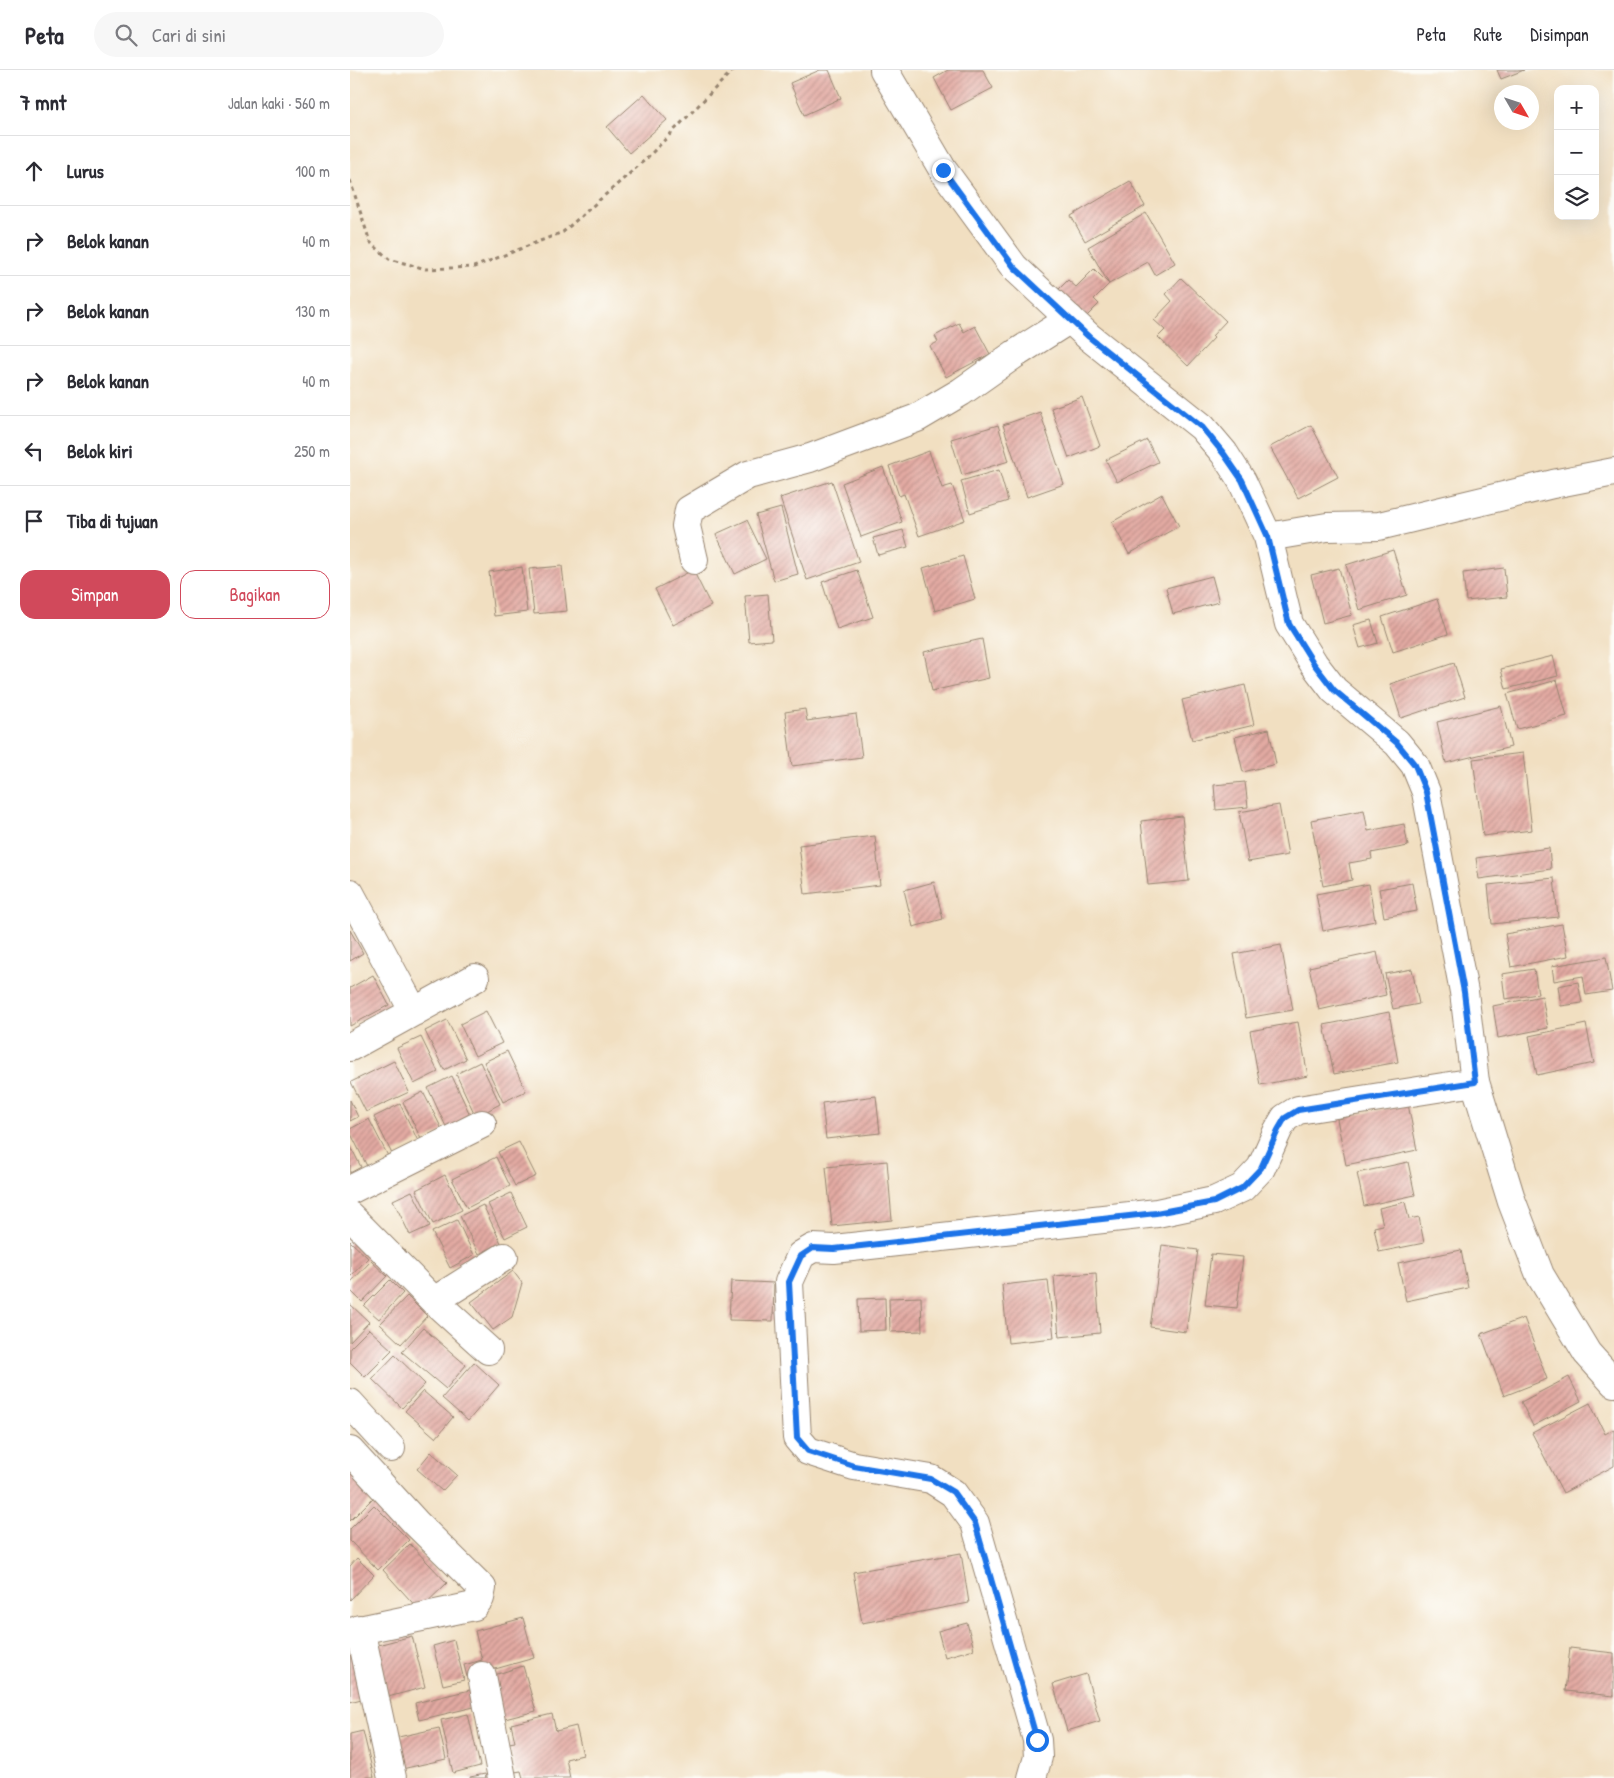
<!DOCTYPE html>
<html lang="id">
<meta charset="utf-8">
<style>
:root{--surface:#fff;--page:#f7f7f7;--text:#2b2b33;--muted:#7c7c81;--line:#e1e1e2;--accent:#d1495b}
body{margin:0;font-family:"Patrick Hand",sans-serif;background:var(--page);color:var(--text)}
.controls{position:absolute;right:15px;top:15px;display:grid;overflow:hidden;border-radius:10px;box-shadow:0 5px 20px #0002}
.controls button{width:45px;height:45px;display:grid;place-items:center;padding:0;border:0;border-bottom:1px solid var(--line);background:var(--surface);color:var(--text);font:25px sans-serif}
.compass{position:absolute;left:1144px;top:15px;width:45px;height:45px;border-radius:50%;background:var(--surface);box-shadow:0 5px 20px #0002;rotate:129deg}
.stop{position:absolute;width:15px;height:15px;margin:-11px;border:4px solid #1a73e8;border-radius:50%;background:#fff}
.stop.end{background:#1a73e8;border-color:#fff;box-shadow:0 1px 5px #0008}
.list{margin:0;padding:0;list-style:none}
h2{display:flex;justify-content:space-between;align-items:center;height:65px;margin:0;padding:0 20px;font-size:21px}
h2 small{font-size:16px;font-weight:400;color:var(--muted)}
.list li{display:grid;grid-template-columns:32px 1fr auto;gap:15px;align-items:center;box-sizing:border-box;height:70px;padding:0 20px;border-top:1px solid var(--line)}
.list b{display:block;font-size:19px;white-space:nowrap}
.list em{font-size:16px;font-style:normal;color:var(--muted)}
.actions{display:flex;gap:10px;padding:15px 20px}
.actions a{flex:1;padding:11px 0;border:1px solid var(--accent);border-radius:15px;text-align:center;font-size:18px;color:var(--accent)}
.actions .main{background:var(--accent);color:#fff}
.icon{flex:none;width:28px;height:28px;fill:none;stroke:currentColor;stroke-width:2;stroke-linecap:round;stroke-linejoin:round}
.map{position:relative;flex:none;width:1264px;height:1708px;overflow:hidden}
header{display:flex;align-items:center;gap:30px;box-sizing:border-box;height:70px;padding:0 25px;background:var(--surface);border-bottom:1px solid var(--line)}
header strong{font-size:24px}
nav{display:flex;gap:28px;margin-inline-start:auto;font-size:18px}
.search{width:350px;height:45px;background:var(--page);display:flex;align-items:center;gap:12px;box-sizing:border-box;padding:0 18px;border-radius:28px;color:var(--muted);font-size:19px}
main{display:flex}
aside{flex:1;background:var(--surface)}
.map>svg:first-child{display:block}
.building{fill:url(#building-hatch)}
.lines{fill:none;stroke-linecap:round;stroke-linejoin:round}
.minor-casing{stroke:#968470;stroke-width:30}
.tertiary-casing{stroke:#968470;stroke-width:30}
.path{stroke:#968470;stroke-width:3;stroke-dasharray:4 4;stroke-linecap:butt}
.minor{stroke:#fff;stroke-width:28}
.tertiary{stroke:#fff;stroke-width:28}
.route{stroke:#1a73e8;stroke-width:6}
</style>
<header>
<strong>Peta</strong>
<div class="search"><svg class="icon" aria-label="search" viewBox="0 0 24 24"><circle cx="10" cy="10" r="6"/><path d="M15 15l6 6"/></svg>Cari di sini</div>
<nav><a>Peta</a><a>Rute</a><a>Disimpan</a></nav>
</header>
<main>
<aside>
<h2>7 mnt<small>Jalan kaki · 560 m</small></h2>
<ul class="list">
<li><svg class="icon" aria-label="ahead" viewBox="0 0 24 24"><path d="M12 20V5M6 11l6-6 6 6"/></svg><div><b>Lurus</b></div><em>100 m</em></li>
<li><svg class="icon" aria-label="right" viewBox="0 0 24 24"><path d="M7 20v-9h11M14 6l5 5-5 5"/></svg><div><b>Belok kanan</b></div><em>40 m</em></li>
<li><svg class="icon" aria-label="right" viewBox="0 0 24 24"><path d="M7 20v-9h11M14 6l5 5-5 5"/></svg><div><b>Belok kanan</b></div><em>130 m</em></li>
<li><svg class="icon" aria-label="right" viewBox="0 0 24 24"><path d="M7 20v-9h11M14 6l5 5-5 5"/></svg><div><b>Belok kanan</b></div><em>40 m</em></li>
<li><svg class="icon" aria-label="left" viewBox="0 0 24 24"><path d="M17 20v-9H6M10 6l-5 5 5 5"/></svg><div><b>Belok kiri</b></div><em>250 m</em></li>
<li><svg class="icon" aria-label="arrive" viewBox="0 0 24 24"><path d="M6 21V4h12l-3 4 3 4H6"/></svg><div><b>Tiba di tujuan</b></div></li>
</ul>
<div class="actions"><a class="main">Simpan</a><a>Bagikan</a></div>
</aside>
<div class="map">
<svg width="1264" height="1708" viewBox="0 0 1264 1708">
<defs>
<pattern id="building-hatch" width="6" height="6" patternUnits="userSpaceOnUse" patternTransform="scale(1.25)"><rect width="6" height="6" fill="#e3aaa3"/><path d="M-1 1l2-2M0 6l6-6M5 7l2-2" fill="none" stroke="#b98b84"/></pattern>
</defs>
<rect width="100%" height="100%" fill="#fdfcf7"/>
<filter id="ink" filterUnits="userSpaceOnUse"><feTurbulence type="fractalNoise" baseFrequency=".02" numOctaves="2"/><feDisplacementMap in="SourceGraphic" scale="10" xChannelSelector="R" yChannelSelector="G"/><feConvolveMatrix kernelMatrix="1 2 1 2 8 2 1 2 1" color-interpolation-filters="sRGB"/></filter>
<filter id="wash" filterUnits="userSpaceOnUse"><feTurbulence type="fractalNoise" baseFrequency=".0096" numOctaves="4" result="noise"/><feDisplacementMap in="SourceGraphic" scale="20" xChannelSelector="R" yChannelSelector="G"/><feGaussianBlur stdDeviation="1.12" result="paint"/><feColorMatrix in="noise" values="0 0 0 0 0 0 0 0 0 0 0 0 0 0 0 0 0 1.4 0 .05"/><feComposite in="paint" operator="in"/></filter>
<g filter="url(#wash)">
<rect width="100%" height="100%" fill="#f1dfc1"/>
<g id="blocks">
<path class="building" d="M470 0H479L491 28 454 45 440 13Z
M598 0H633L643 18 601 40 584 8Z
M1147 0H1174L1151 9Z
M294 24 317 50 279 83 257 57Z
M780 111 795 136 735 171 721 146Z
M796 143 825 193 805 205 798 192 759 214 738 177Z
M744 199 759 214 744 229 749 234 736 247 708 220 718 210 726 217Z
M831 208 876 251 862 266 864 268 838 296 808 267 815 260 804 250 822 231 816 224Z
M609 253 614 262 625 256 640 284 596 307 580 276 588 272 585 266Z
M732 327 750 376 719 388 701 338Z
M690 342 714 414 677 427 653 355Z
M648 355 659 391 612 405 601 369Z
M961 355 988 407 948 428 920 377Z
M797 370 808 392 767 412 756 390Z
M579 381 592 418 602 415 615 450 569 466 554 424 549 426 539 396Z
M533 397 552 452 511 467 492 413Z
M649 400 658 431 620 443 611 411Z
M482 411 509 492 457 510 430 428Z
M812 424 829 456 779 484 762 452Z
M431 438 448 504 424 511 406 445Z
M397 450 416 489 385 504 366 464Z
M553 460 558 477 528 485 523 468Z
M1043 480 1057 525 1009 540 996 495Z
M613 486 625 529 585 541 573 498Z
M212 496 217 541 184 544 179 499Z
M172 497 177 542 144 546 139 502Z
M989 498 1002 545 973 553 961 505Z
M1154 498 1157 527 1116 531 1113 503Z
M343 500 361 536 323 555 305 519Z
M507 500 523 547 487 559 472 512Z
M862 506 869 532 823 544 816 518Z
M418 524 422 570 399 572 395 526Z
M1087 529 1098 564 1043 582 1032 547Z
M1021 550 1028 573 1010 578 1003 555Z
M632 569 639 608 582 621 574 582Z
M1203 586 1208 606 1156 619 1151 599Z
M1104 593 1115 627 1051 648 1040 614Z
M1207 610 1217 646 1167 659 1157 624Z
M895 615 904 655 842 670 832 630Z
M1151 636 1161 677 1096 693 1087 652Z
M455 639 457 651 506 644 512 687 442 696 435 642Z
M919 659 926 694 893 702 885 667Z
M1173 683 1182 760 1133 766 1123 689Z
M895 712 898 737 866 740 864 715Z
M929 735 938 785 898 792 889 742Z
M1014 740 1018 761 1054 754 1058 776 1021 783 1022 789 999 793 1002 810 973 816 961 750Z
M832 746 839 811 798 815 791 751Z
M525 766 530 815 455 824 449 775Z
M1199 778 1201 799 1129 809 1126 788Z
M1204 808 1208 847 1142 854 1138 815Z
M584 812 593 849 563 857 554 820Z
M1062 813 1067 841 1034 847 1029 819Z
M1019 814 1025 851 973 861 966 824Z
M1212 854 1218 886 1161 897 1155 864Z
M0 860 13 883 0 891Z
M931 875 943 940 896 948 884 884Z
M1027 882 1036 925 969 940 959 897Z
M1256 887 1262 921 1236 925 1233 906 1204 911 1202 896Z
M1062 899 1069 934 1043 939 1035 904Z
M1184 899 1188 924 1155 929 1152 904Z
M23 905 39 935 0 956V918Z
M1228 912 1232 933 1211 936 1208 916Z
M1192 926 1198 958 1148 968 1143 936Z
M136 941 152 973 125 986 110 954Z
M1039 942 1048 992 984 1004 974 955Z
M97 950 116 989 94 1000 75 961Z
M948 952 958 1006 910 1015 900 961Z
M1236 954 1244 993 1187 1005 1179 966Z
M71 967 88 1002 64 1014 47 978Z
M157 981 176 1021 153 1032 134 992Z
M44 991 59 1022 16 1042 1 1012Z
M130 992 150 1034 126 1047 106 1004Z
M102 1006 122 1049 98 1061 78 1018Z
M73 1022 93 1061 72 1071 53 1032Z
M526 1026 530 1063 476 1069 472 1033Z
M0 1030 8 1047 0 1051Z
M50 1034 68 1071 42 1084 24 1047Z
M1058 1034 1067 1080 996 1095 987 1049Z
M19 1049 38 1086 17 1096 0 1062V1059Z
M169 1072 186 1106 165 1116 148 1082Z
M0 1075 11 1097 0 1103Z
M146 1087 160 1116 117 1138 102 1109Z
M537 1091 542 1150 482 1156 476 1097Z
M1058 1092 1065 1125 1014 1136 1007 1103Z
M95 1105 112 1140 83 1154 66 1120Z
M62 1121 80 1156 60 1165 43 1130Z
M161 1123 177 1157 155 1168 138 1134Z
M1055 1132 1059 1149 1069 1147 1074 1173 1029 1182 1024 1157 1033 1155 1029 1138Z
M133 1135 151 1173 129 1184 110 1146Z
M107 1150 124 1185 100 1198 82 1162Z
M0 1171 18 1188 0 1207Z
M812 1175 848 1180 836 1262 800 1257Z
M1111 1180 1118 1218 1056 1231 1048 1193Z
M861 1184 893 1187 887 1238 855 1235Z
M21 1191 37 1206 12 1232 0 1220V1213Z
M163 1201 172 1213 162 1247 143 1260 121 1232Z
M746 1203 750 1263 709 1267 704 1206Z
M40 1210 53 1223 29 1249 14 1236Z
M698 1210 704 1268 658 1273 652 1215Z
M381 1211 424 1213 423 1251 379 1250Z
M57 1226 77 1246 51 1274 30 1254Z
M571 1227 572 1261 540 1262 539 1228Z
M535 1228 536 1260 509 1261 508 1229Z
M0 1234 19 1252 0 1272Z
M1174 1248 1197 1309 1154 1326 1131 1264Z
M73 1258 116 1295 96 1319 52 1282Z
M19 1259 42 1280 15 1307 0 1292V1278Z
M45 1285 75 1314 52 1338 22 1309Z
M124 1292 149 1315 118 1351 92 1328Z
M1219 1307 1231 1331 1183 1356 1171 1332Z
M73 1321 103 1347 86 1368 55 1341Z
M1240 1333 1255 1364 1264 1359V1396L1213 1423 1182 1363Z
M81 1382 107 1405 92 1421 67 1399Z
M2 1399 27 1424 0 1451V1402Z
M24 1435 59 1470 28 1500 0 1471V1459Z
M60 1474 97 1513 69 1540 33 1500Z
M611 1483 619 1533 512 1553 503 1502Z
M7 1488 24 1505 0 1530V1496Z
M173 1548 184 1588 117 1607 114 1595 132 1590 125 1561Z
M617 1553 624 1579 595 1587 588 1561Z
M62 1566 75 1617 38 1627 24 1576Z
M104 1570 114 1610 93 1615 83 1576Z
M0 1575 15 1628 0 1632Z
M1220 1578 1264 1583V1626L1215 1621Z
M173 1596 186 1641 151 1650 138 1607Z
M736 1604 750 1651 717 1661 703 1614Z
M120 1620 124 1637 69 1650 65 1633Z
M118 1644 130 1696 103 1703 91 1650Z
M202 1644 206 1661 226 1656 233 1685 216 1689 220 1708H173L171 1701 165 1702 159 1673 165 1672 161 1654Z
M89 1658 96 1689 52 1699 44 1668Z
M13 1661 24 1707 0 1708V1664Z
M135 1704 136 1708H120V1707Z"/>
</g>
</g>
<g filter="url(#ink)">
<use href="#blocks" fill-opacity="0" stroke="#968470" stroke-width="1"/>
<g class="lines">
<g class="minor-casing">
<path id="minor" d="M344 490 336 456 339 440 398 405 460 388 567 348 611 322 665 284 720 249
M0 823 64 942
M0 977 125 908
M0 1120 132 1054
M0 1146 84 1231 138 1280
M84 1231 154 1187
M0 1333 41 1378
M0 1381 66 1453 132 1518 130 1528 124 1536 0 1562
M10 1559 42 1708
M132 1606 152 1708
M682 1708 688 1687 687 1670 625 1453 603 1423 581 1409 504 1396 458 1381 447 1368 439 1212 451 1185 463 1178 484 1179 807 1143 864 1131 892 1118 911 1098 928 1060 935 1048 948 1040 1125 1012"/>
</g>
<g class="tertiary-casing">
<path id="tertiary" d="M534 0 593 100 664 197 739 267 852 357 874 383 892 411 918 467 939 554 964 594 984 620 1047 673 1065 695 1076 722 1114 922 1125 1012 1162 1132 1190 1205 1237 1283 1264 1313
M918 467 977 457 1029 456 1203 414 1264 402"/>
</g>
<path class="path" d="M0 110 20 172 39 189 76 199 124 197 213 162 296 89 383 0"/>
<use href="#minor" class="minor"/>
<use href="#tertiary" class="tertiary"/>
</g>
</g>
<g class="lines" filter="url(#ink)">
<path class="route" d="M593 100 664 197 739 267 852 357 874 384 892 410 918 467 939 554 964 594 984 620 1047 673 1065 695 1076 722 1114 922 1125 1012 948 1040 935 1048 928 1060 911 1098 892 1118 864 1132 806 1143 484 1179 463 1178 451 1186 439 1212 447 1368 458 1381 504 1396 581 1409 603 1422 625 1453 687 1670"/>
</g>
</svg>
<div class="controls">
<button>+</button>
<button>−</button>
<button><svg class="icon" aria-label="layers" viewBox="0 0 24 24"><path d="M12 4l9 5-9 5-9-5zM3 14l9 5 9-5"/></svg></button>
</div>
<svg class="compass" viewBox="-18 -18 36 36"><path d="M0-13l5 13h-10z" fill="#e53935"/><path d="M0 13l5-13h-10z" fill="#7c7c81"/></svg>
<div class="stop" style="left:687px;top:1670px"></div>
<div class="stop end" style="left:593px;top:100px"></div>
</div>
</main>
